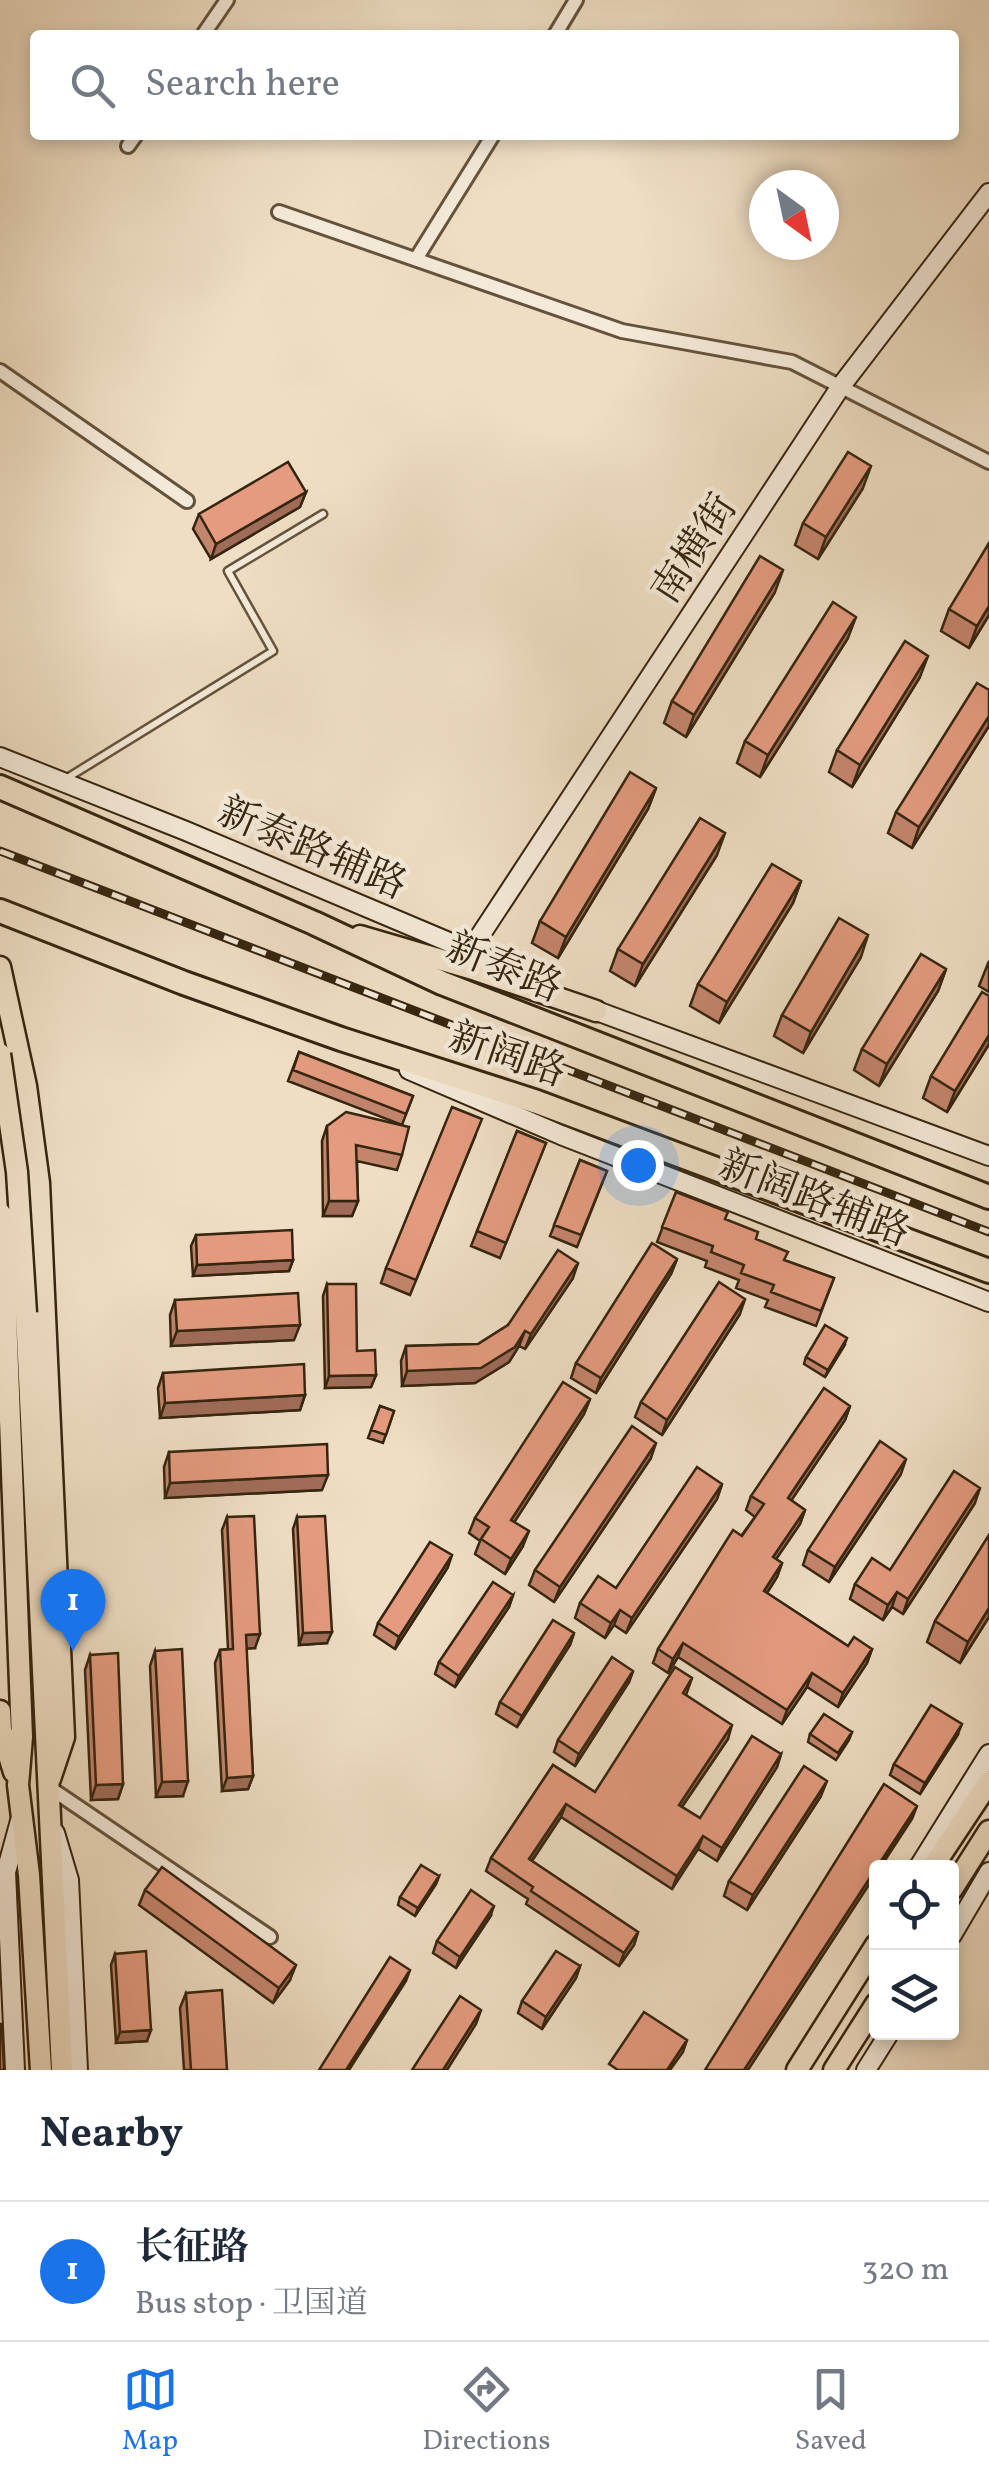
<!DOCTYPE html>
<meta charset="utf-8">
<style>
:root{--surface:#fff;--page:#f6f6f7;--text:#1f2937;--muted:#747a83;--line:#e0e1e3;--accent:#1a73e8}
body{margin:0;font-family:Vollkorn,"Noto Serif SC",serif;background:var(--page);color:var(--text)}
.controls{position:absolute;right:30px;bottom:30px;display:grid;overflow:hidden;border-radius:10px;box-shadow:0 5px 15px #0003}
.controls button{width:90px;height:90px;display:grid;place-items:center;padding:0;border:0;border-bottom:2px solid var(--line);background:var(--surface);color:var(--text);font:50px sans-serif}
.compass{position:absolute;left:749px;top:170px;width:90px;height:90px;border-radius:50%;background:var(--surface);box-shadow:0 5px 15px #0003;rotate:147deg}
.you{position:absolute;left:638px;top:1165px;width:35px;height:35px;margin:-25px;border:8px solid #fff;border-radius:50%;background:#1a73e8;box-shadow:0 0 0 15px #1a73e833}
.badge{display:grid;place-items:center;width:65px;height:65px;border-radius:50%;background:var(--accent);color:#fff;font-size:32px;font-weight:700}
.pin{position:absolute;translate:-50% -82px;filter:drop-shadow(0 2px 5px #0008)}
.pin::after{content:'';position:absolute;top:52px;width:35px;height:30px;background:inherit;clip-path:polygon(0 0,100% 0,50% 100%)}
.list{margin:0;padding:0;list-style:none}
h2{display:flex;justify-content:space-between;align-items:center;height:130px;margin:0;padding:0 40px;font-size:42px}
h2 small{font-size:32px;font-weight:400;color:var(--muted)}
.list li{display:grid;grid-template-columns:65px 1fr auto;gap:30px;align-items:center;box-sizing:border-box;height:140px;padding:0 40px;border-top:2px solid var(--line)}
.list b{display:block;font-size:38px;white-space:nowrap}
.list p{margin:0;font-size:32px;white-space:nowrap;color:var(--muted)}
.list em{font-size:32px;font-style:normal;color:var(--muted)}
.icon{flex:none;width:55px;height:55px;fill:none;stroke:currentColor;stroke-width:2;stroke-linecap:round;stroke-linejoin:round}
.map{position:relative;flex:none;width:989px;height:2070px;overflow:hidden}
.search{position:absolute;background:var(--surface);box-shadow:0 5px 15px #0003;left:30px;right:30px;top:30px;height:110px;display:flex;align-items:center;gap:25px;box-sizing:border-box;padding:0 35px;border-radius:10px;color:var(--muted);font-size:38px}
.sheet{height:270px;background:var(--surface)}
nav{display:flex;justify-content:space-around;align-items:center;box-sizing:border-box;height:140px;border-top:2px solid var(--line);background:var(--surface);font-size:28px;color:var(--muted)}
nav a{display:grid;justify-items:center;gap:5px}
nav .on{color:var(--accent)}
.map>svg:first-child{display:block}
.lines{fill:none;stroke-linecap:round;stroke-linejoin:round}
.lane-casing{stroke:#64533c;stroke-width:11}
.street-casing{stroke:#64533c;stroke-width:18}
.secondary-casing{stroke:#35250f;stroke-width:22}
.primary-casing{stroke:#35250f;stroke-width:25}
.highway-casing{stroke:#35250f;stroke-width:28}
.lane{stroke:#f5ead9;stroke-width:6}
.street{stroke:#f5ead9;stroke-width:12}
.secondary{stroke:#f5ead9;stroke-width:18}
.primary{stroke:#efdec4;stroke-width:20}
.highway{stroke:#efdec4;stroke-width:22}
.rail-casing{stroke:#35250f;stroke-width:9}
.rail{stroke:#f5ead9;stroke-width:5;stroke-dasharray:15;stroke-linecap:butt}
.primary-bridge-casing{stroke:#35250f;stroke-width:25;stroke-linecap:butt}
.primary-bridge{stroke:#efdec4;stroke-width:20}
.wall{fill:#c4856d;stroke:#35250f;stroke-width:2.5}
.shaded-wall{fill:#a06c59;stroke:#35250f;stroke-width:2.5}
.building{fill:#e49b7f;stroke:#35250f;stroke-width:2.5}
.labels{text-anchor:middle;stroke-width:9;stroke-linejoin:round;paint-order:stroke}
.street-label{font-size:40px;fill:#35250f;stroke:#f5ead9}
</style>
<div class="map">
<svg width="989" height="2070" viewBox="0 0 989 2070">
<rect width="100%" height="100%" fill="#efdec4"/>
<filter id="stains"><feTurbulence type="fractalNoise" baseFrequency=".002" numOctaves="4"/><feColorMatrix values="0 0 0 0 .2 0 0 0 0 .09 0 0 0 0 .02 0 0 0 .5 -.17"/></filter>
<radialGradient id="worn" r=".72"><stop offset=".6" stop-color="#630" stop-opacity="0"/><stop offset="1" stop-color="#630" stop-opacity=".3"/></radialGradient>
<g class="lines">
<g class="lane-casing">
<path id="lane" d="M64 780 273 651 228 571 323 514"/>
</g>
<g class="street-casing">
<path id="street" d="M203 35 227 0
M555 35 576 0
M128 146 136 135
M279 212 622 331 792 362 989 462
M416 259 493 135
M0 371 187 501
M50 1788 270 1937"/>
</g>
<g class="secondary-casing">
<path id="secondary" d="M0 757 186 831 470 951 536 982
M470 951 841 386 989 193
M586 1007 989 1156
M409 1070 561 1135 989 1302
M55 1833 69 1880 78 2070
M918 1868 989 1754
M952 1935 989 1872
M15 2070 6 1872 20 1821
M866 2070 890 2032"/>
</g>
<g class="primary-casing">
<path id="primary" d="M360 936 476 970 596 1011
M0 967 26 1086 39 1183 64 1737 50 1779
M26 1313 62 2070
M6 1314 22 1737 18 1785 29 1875 41 2070
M0 1711 1 1730 14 1772
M932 1868 989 1782
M952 1889 989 1831
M797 2070 876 1945
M834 2070 876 2004"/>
</g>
<g class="highway-casing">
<path id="highway" d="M0 787 314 923 442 983 989 1197
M0 911 184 983 341 1039 537 1102 989 1271"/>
</g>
<use href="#lane" class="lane"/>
<use href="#street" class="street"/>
<use href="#secondary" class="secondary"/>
<use href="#primary" class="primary"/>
<use href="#highway" class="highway"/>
<g class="rail-casing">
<path id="rail" d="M0 851 989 1232"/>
</g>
<use href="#rail" class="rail"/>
<g class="primary-bridge-casing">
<path id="primary-bridge" d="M0 1054 17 1172 26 1313
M0 1213 6 1314"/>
</g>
<use href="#primary-bridge" class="primary-bridge"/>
</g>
<path class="wall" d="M863 488 818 559 795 545 803 523Z
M306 492 300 507 211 559 193 529 199 514Z
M775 592 686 737 664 723 672 701Z
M949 609 989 615 969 648 941 631Z
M848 638 760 777 737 763 745 741Z
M920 677 852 787 829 772 837 750Z
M989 690V726L912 848 888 833 896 812Z
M656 788 648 809 558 958 532 943 540 921Z
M717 855 635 986 610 971 618 949Z
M801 881 793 903 719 1023 690 1006 698 984Z
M861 957 803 1053 774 1036 782 1015Z
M989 961V992L979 986Z
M946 969 938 991 879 1086 854 1070 862 1049Z
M989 996V1044L947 1112 923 1098 931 1076Z
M299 1052 413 1096 402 1125 288 1081Z
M327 1126 402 1155 397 1170 357 1161 358 1201 352 1216H323L322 1141Z
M517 1131 546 1143 500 1258 471 1246Z
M476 1134 410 1295 381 1283 386 1268Z
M580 1160 607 1171 577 1247 550 1236Z
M676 1192 725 1219 784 1260 834 1278 816 1326 765 1307 768 1300 736 1288 739 1280 705 1267 707 1261 657 1242Z
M196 1235 293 1260 289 1271 193 1276 191 1246Z
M677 1259 671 1274 596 1393 571 1378 576 1363Z
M573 1278 525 1349 519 1346 509 1362 475 1383 402 1386 401 1361 406 1346 478 1344 508 1325Z
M327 1284 357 1351 376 1375 371 1387 325 1388 323 1296Z
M175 1300 294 1340 171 1346 170 1315Z
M740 1314 662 1435 635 1417 641 1402Z
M844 1346 825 1377 804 1364 806 1357Z
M163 1373 305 1395 300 1410 160 1418 158 1388Z
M590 1399 584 1414 514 1522 523 1546 505 1574 475 1554 480 1541 469 1533 475 1518Z
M380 1406 394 1411 383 1443 368 1438Z
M850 1406 845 1420 791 1500 805 1510 800 1524 776 1559 782 1563 777 1577 767 1593 848 1646 872 1649 867 1663 838 1707 807 1687 782 1724 678 1657 668 1673 653 1663 658 1649 755 1517 746 1510 751 1496Z
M169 1452 322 1490 165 1498 164 1467Z
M651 1458 554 1602 529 1585 535 1570Z
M901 1474 829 1582 803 1565 808 1550Z
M722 1484 717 1499 626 1633 614 1625 605 1638 575 1618 580 1603 616 1588Z
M975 1503 903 1614 892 1607 883 1620 850 1599 855 1584 890 1570Z
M227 1517 255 1648H246L253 1776 248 1789 222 1791 215 1663 220 1650 228 1649 222 1530Z
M297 1517 327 1643 299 1645 293 1529Z
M989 1535V1617L960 1663 927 1642 935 1621Z
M448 1567 395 1649 374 1635 378 1623Z
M513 1595 509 1607 455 1687 435 1674 439 1662Z
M574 1633 570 1645 517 1727 496 1714 500 1702Z
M155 1651 183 1796 156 1797 150 1666Z
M90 1655 123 1784 118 1799 91 1800 85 1670Z
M633 1671 629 1682 575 1766 554 1752 558 1740Z
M692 1678 686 1695 728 1739 682 1807 700 1818 781 1754 777 1767 717 1861 698 1849 672 1889 561 1817 532 1861 638 1932 634 1945 619 1966 526 1904 528 1899 486 1871 491 1858 553 1765 595 1792Z
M852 1732 849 1740 836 1760 808 1742 810 1734Z
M957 1736 920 1794 890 1775 894 1764Z
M821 1796 747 1910 724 1896 729 1881Z
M439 1876 436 1884 415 1916 398 1905 400 1897Z
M145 1890 290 1980 273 2003 139 1905Z
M490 1917 456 1968 433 1953 437 1941Z
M115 1954 147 2041 116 2043 111 1965Z
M580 1966 576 1978 542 2029 518 2013 522 2001Z
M186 1993 227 2070H184L180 2008Z"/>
<path class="shaded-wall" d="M871 466 863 488 818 559 826 537Z
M306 492 300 507 211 559 216 544Z
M783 570 775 592 686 737 694 715Z
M989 606V615L969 648 977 626Z
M856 617 848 638 760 777 768 755Z
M928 656 920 677 852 787 860 765Z
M989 716V726L912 848 919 827Z
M656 788 648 809 558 958 566 937Z
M725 833 717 855 635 986 643 964Z
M801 881 793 903 719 1023 727 1002Z
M868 935 861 957 803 1053 811 1032Z
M946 969 938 991 879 1086 887 1064Z
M989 1035V1044L947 1112 955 1091Z
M329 1201H358L352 1216H323Z
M677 1259 671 1274 596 1393 601 1378Z
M293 1260 289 1271 193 1276 197 1265Z
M578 1263 573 1278 525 1349 531 1334Z
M745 1299 740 1314 662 1435 667 1420Z
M300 1325 294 1340 171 1346 177 1331Z
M525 1331 519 1346 509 1362 475 1383 402 1386 407 1371Z
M847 1338 844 1346 825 1377 828 1370Z
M376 1375 371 1387 325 1388 329 1376Z
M305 1395 300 1410 160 1418 165 1403Z
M590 1399 584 1414 506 1535 511 1520Z
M850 1406 845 1420 783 1513 788 1498Z
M656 1443 651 1458 554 1602 560 1587Z
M906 1459 901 1474 829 1582 835 1567Z
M328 1475 322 1490 165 1498 170 1483Z
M722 1484 717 1499 626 1633 632 1618Z
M980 1488 975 1503 903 1614 908 1599Z
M805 1510 800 1524 768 1571 773 1557Z
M529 1531 523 1546 505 1574 511 1559Z
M452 1555 448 1567 395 1649 399 1637Z
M782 1563 777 1577 759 1605 764 1591Z
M897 1592 892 1607 883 1620 888 1605Z
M513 1595 509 1607 455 1687 459 1676Z
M989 1608V1617L960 1663 968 1642Z
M620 1610 614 1625 605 1638 611 1623Z
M332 1632 327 1643 299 1645 303 1633Z
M574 1633 570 1645 517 1727 522 1716Z
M260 1634 255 1648 241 1649 246 1635Z
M683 1643 678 1657 668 1673 673 1659Z
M872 1649 867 1663 838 1707 843 1693Z
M633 1671 629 1682 575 1766 579 1754Z
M812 1673 807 1687 782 1724 787 1710Z
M962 1724 957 1736 920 1794 925 1783Z
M732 1725 728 1739 674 1818 679 1805Z
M781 1754 777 1767 717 1861 722 1848Z
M253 1776 248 1789 222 1791 227 1778Z
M188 1781 183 1796 156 1797 162 1782Z
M827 1781 821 1796 747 1910 753 1895Z
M123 1784 118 1799 91 1800 96 1785Z
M566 1804 561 1817 524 1872 529 1859Z
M917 1806 912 1819 880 1868H877Z
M703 1836 698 1849 672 1889 677 1876Z
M876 1868V1874L748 2070H744Z
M439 1876 436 1884 415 1916 418 1908Z
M494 1906 490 1917 456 1968 460 1957Z
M638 1932 634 1945 619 1966 624 1953Z
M296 1965 290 1980 273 2003 279 1988Z
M580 1966 576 1978 542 2029 546 2017Z
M410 1970 406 1981 349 2070H346Z
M481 2010 476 2024 447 2070H443Z
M151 2030 147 2041 116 2043 120 2032Z
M687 2040 683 2052 670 2070H667Z"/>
<path class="building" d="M848 452 871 466 826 537 803 523Z
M288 462 306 492 216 544 199 514Z
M989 543V606L977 626 949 609Z
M760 556 783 570 694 715 672 701Z
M833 602 856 617 768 755 745 741Z
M905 641 928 656 860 765 837 750Z
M977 683 989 690V716L919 827 896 812Z
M630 772 656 788 566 937 540 921Z
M700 818 725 833 643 964 618 949Z
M772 864 801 881 727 1002 698 984Z
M839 918 868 935 811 1032 782 1015Z
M921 954 946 969 887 1064 862 1049Z
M982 992 989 996V1035L955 1091 931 1076Z
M299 1052 413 1096 406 1114 293 1070Z
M452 1107 482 1119 416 1280 386 1268Z
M346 1112 409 1127 402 1155 356 1145 358 1201H329L327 1126Z
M517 1131 546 1143 506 1243 477 1231Z
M580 1160 607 1171 581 1235 554 1225Z
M676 1192 728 1212 725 1219 758 1232 756 1239 788 1252 784 1260 834 1278 821 1311 771 1292 774 1285 741 1273 744 1265 711 1252 713 1246 662 1227Z
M292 1230 293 1260 197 1265 196 1235Z
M652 1243 677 1259 601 1378 576 1363Z
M558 1250 578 1263 531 1334 525 1331 515 1347 481 1368 407 1371 406 1346 478 1344 508 1325Z
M719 1282 745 1299 667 1420 641 1402Z
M327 1284H356L357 1351 375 1350 376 1375 329 1376Z
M298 1293 300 1325 177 1331 175 1300Z
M825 1325 847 1338 828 1370 806 1357Z
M304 1364 305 1395 165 1403 163 1373Z
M563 1382 590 1399 511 1520 529 1531 511 1559 481 1539 489 1527 475 1518Z
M824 1388 850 1406 788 1498 805 1510 773 1557 782 1563 764 1591 848 1646 854 1637 872 1649 843 1693 812 1673 787 1710 683 1643 673 1659 658 1649 733 1530 742 1536 764 1504 751 1496Z
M380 1406 394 1411 386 1435 371 1430Z
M632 1426 656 1443 560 1587 535 1570Z
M880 1441 906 1459 835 1567 808 1550Z
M327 1444 328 1475 170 1483 169 1452Z
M697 1467 722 1484 632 1618 620 1610 611 1623 580 1603 598 1576 616 1588Z
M954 1471 980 1488 908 1599 897 1592 888 1605 855 1584 872 1558 890 1570Z
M254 1516 260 1634 246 1635 253 1776 227 1778 220 1650 233 1649 227 1517Z
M325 1516 332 1632 303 1633 297 1517Z
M989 1535V1608L968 1642 935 1621Z
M430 1542 452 1555 399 1637 378 1623Z
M493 1582 513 1595 459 1676 439 1662Z
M553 1620 574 1633 522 1716 500 1702Z
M182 1649 188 1781 162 1782 155 1651Z
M118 1653 123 1784 96 1785 90 1655Z
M612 1657 633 1671 579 1754 558 1740Z
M675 1667 692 1678 683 1693 732 1725 679 1805 700 1818 752 1736 781 1754 722 1848 703 1836 677 1876 566 1804 529 1859 638 1932 624 1953 531 1891 533 1887 491 1858 553 1765 595 1792Z
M931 1705 962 1724 925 1783 894 1764Z
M824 1714 852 1732 838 1753 810 1734Z
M804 1766 827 1781 753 1895 729 1881Z
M884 1784 917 1806 744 2070H705Z
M421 1865 439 1876 418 1908 400 1897Z
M162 1867 296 1965 279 1988 145 1890Z
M471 1890 494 1906 460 1957 437 1941Z
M146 1951 151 2030 120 2032 115 1954Z
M556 1951 580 1966 546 2017 522 2001Z
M390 1957 410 1970 346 2070H319Z
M222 1990 227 2070H191L186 1993Z
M460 1996 481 2010 443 2070H412Z
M644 2012 687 2040 667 2070H618L609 2064Z
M0 2024H2L4 2070H0Z"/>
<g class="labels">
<g class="street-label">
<text transform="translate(693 548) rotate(-57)" y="14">南横街</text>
<text transform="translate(313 847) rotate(23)" y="14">新泰路辅路</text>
<text transform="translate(505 966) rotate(22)" y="14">新泰路</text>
<text transform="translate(508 1053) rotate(19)" y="14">新阔路</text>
<text transform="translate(815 1197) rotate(21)" y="14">新阔路辅路</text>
</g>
</g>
<rect width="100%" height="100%" filter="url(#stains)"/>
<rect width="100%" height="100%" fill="url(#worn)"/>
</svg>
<div class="controls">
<button><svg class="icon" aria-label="locate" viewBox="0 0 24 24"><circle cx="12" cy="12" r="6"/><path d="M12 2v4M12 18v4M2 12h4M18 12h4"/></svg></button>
<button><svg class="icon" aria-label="layers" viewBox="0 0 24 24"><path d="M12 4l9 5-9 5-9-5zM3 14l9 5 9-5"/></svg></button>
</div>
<svg class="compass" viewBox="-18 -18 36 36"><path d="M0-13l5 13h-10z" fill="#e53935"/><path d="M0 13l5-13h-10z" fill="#747a83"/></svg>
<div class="you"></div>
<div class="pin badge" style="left:73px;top:1651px">1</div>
<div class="search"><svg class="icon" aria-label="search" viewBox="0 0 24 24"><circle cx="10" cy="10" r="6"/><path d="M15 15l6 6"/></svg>Search here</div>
</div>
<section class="sheet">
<h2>Nearby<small></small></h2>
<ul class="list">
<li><span class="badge">1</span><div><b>长征路</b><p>Bus stop · 卫国道</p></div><em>320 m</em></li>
</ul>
</section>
<nav>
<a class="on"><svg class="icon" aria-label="map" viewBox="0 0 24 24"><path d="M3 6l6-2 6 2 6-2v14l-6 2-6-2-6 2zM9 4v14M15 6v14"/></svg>Map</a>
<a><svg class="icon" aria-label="directions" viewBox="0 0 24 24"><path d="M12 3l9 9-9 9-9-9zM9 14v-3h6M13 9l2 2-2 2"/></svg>Directions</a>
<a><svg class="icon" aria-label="saved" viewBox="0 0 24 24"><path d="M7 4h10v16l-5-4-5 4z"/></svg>Saved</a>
</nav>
